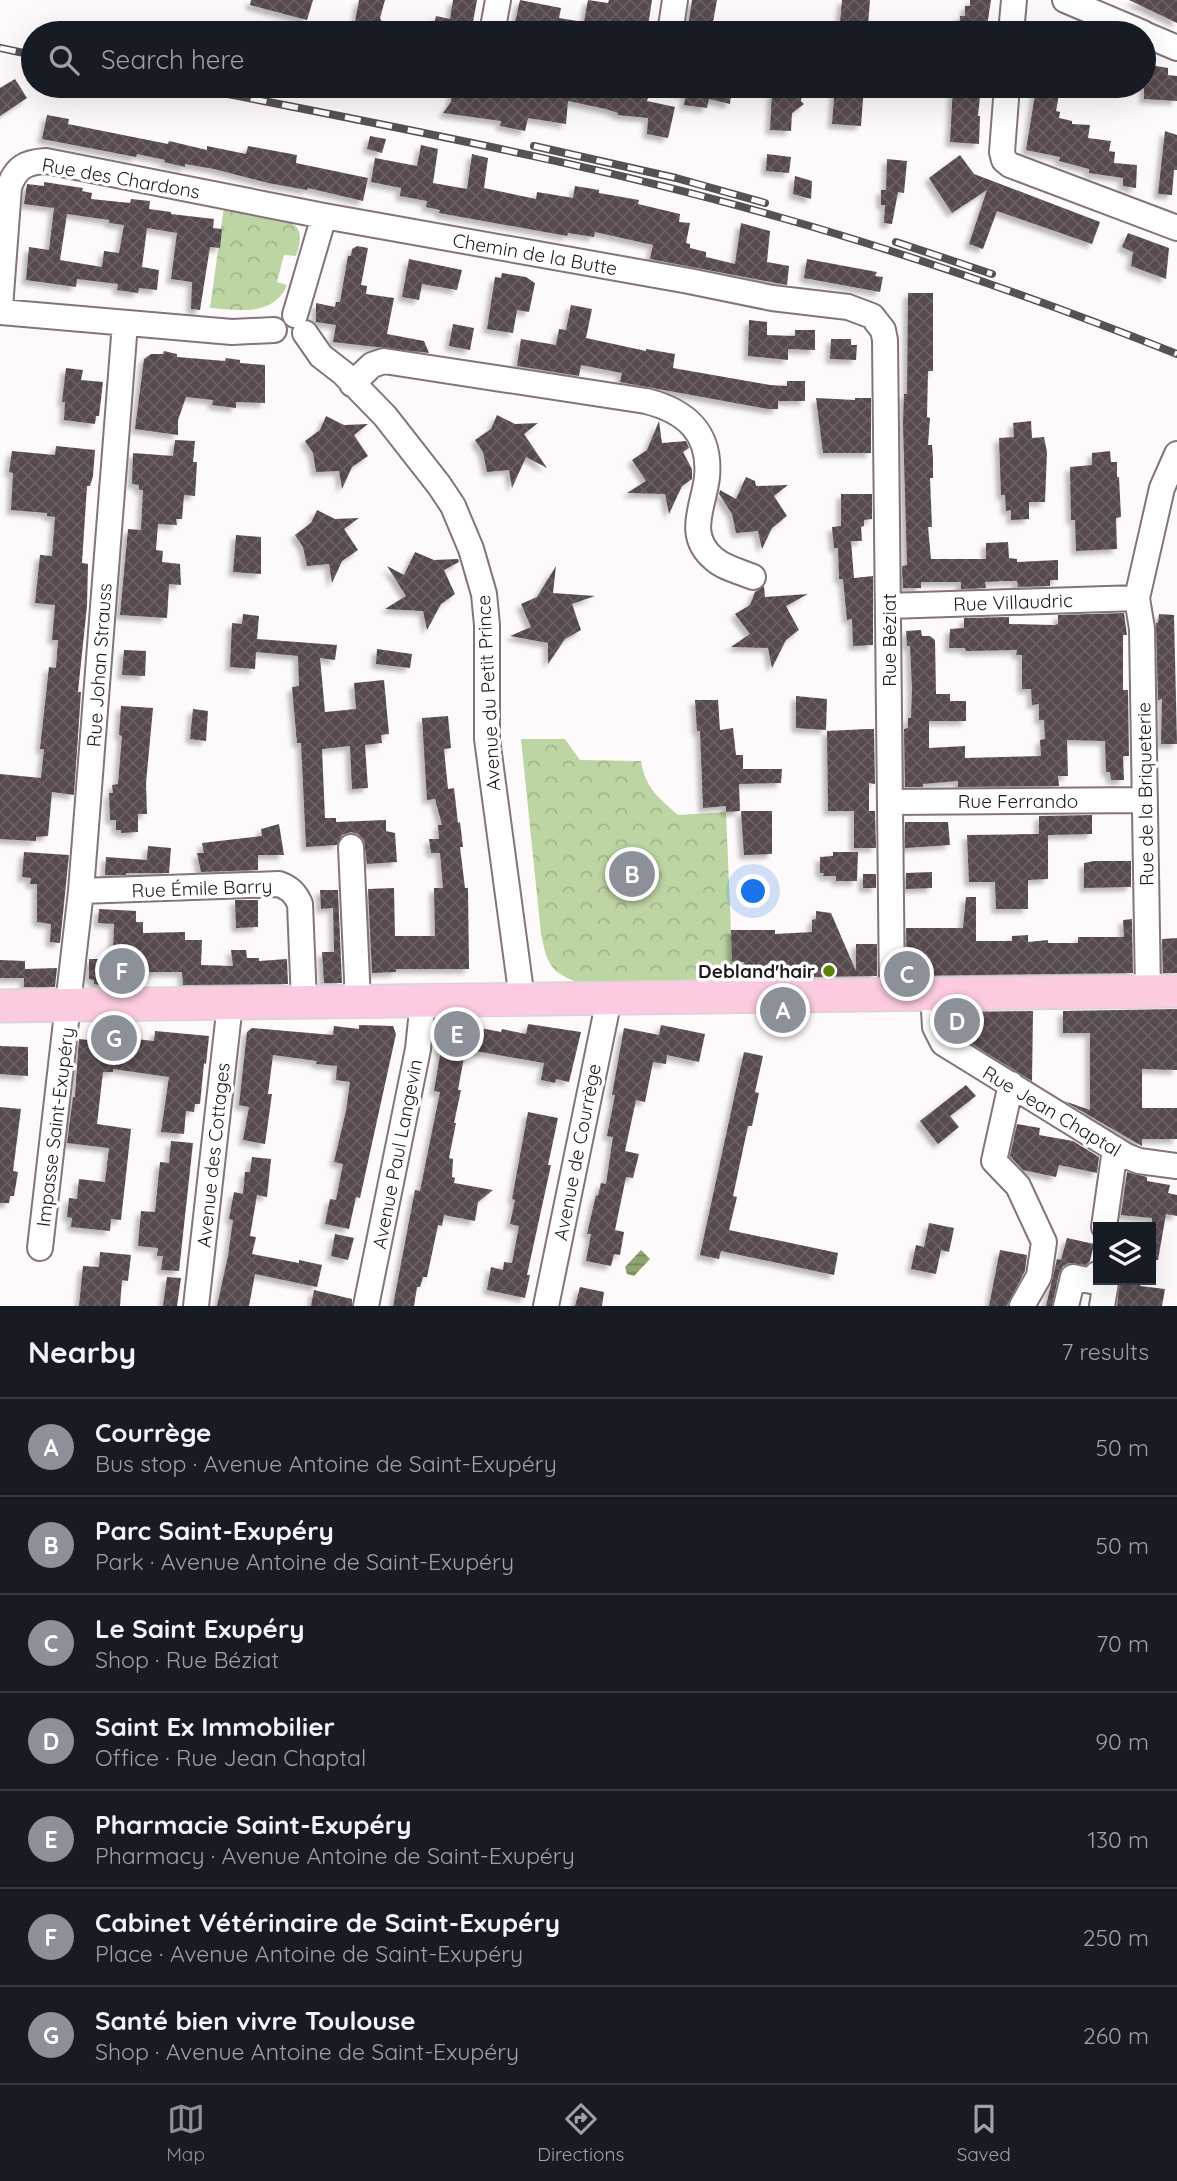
<!DOCTYPE html>
<meta charset="utf-8">
<style>
:root{--surface:#171b24;--page:#242831;--text:#f1f3f6;--muted:#9ea1a6;--line:#363941;--accent:#8c9099}
body{margin:0;font-family:Quicksand,sans-serif;background:var(--page);color:var(--text)}
.controls{position:absolute;right:21px;bottom:21px;display:grid;overflow:hidden;border-radius:0px;box-shadow:0 7px 28px #0002}
.controls button{width:63px;height:63px;display:grid;place-items:center;padding:0;border:0;border-bottom:2px solid var(--line);background:var(--surface);color:var(--text);font:35px sans-serif}
.you{position:absolute;left:754px;top:892px;width:24px;height:24px;margin:-18px;border:5px solid #fff;border-radius:50%;background:#1a73e8;box-shadow:0 0 0 10px #1a73e833}
.badge{display:grid;place-items:center;width:46px;height:46px;border-radius:50%;background:var(--accent);color:#fff;font-size:23px;font-weight:700}
.pin{position:absolute;translate:-50% -50%;border:4px solid #fff;box-shadow:0 2px 7px #0006}
.list{margin:0;padding:0;list-style:none}
h2{display:flex;justify-content:space-between;align-items:center;height:91px;margin:0;padding:0 28px;font-size:30px}
h2 small{font-size:23px;font-weight:400;color:var(--muted)}
.list li{display:grid;grid-template-columns:46px 1fr auto;gap:21px;align-items:center;box-sizing:border-box;height:98px;padding:0 28px;border-top:2px solid var(--line)}
.list b{display:block;font-size:26px;white-space:nowrap}
.list p{margin:0;font-size:23px;white-space:nowrap;color:var(--muted)}
.list em{font-size:23px;font-style:normal;color:var(--muted)}
.icon{flex:none;width:38px;height:38px;fill:none;stroke:currentColor;stroke-width:2;stroke-linecap:round;stroke-linejoin:round}
.map{position:relative;flex:none;width:1177px;height:1306px;overflow:hidden}
.search{position:absolute;background:var(--surface);box-shadow:0 7px 28px #0002;left:21px;right:21px;top:21px;height:77px;display:flex;align-items:center;gap:18px;box-sizing:border-box;padding:0 24px;border-radius:38px;color:var(--muted);font-size:26px}
.sheet{height:777px;background:var(--surface)}
nav{display:flex;justify-content:space-around;align-items:center;box-sizing:border-box;height:98px;border-top:2px solid var(--line);background:var(--surface);font-size:19px;color:var(--muted)}
nav a{display:grid;justify-items:center;gap:4px}
nav .on{color:var(--accent)}
.map>svg:first-child{display:block}
.park{fill:url(#park-crowns)}
.water{fill:url(#water-rules)}
.building{fill:url(#building-cross-hatch);fill-rule:evenodd;filter:url(#shadow)}
.lines{fill:none;stroke-linecap:round;stroke-linejoin:round}
.minor-casing{stroke:#83747a;stroke-width:28}
.major-casing{stroke:#d6d5d6;stroke-width:35}
.minor{stroke:#fff;stroke-width:24}
.major{stroke:#fccae1;stroke-width:32}
.rail-casing{stroke:#575153;stroke-width:8}
.rail{stroke:#fff;stroke-width:5;stroke-dasharray:16;stroke-linecap:butt}
.poi-dot{fill:#5a8206;stroke:#fff;stroke-width:2.5}
.labels{text-anchor:middle;stroke-width:7;stroke-linejoin:round;paint-order:stroke}
.street-label{font-size:19px;fill:#1e181a;stroke:#fff}
.poi-label{font-size:19px;font-weight:bold;fill:#1e181a;stroke:#fff;text-anchor:end}
</style>
<div class="map">
<svg width="1177" height="1306" viewBox="0 0 1177 1306">
<defs>
<pattern id="park-crowns" width="20" height="18" patternUnits="userSpaceOnUse" patternTransform="scale(1.75)"><rect width="20" height="18" fill="#bdd5a2"/><path d="M2 6a3 3 0 1 1 6 0M12 15a3 3 0 1 1 6 0" fill="none" stroke="#a2b68b"/></pattern>
<pattern id="water-rules" width="6" height="5" patternUnits="userSpaceOnUse" patternTransform="scale(1.75)"><rect width="6" height="5" fill="#8da670"/><path d="M0 2.5h6" fill="none" stroke="#73865b"/></pattern>
<pattern id="building-cross-hatch" width="8" height="8" patternUnits="userSpaceOnUse" patternTransform="scale(1.75)"><rect width="8" height="8" fill="#57494f"/><path d="M0 0l8 8M0 8l8-8" fill="none" stroke="#6b6064"/></pattern>
<filter id="shadow"><feDropShadow dx="-4.5" dy="4.5" stdDeviation="2" flood-color="#0004"/></filter>
</defs>
<rect width="100%" height="100%" fill="#fefafb"/>
<path class="park" d="M224 207C241 210 289 215 298 229 302 237 299 248 296 256L284 255 277 282 287 285C274 317 237 310 210 308Z
M521 739H565L580 760 641 761C645 788 659 798 678 815L726 812 733 979 576 982C548 970 547 962 541 934Z"/>
<path class="water" d="M641 1250 650 1259 634 1276 627 1274 625 1267Z"/>
<path class="building" d="M251 0H313L307 20 250 5Z
M359 0H385L380 18 382 22 381 27 371 33H353Z
M453 0H477L471 33H432L436 16 450 19Z
M520 0 561 8 559 18 584 22 588 0 608 3 609 0H652L647 33H544L514 27Z
M692 0H717L711 33H687Z
M842 0H870L868 25 840 23Z
M970 0H991L986 33H959L960 16H965V6H970Z
M1129 0H1177V23Z
M1144 64 1168 68V75L1177 76V101L1144 99Z
M15 79 27 98 0 116V88Z
M456 86H478L477 88 508 93 509 86H581L648 98 647 101 675 107 668 138 647 134 648 118 617 115 618 113 606 109 568 101 566 124 528 118 525 131 500 126 501 121 443 113 451 102 452 90Z
M675 86H732L730 104 709 99 707 108 684 105 686 94 675 92Z
M782 86H803L801 101 804 104 792 113 791 131 770 130 772 93Z
M835 86H864L861 126 832 124Z
M953 86H981L978 116H980L979 144 950 142Z
M1036 89 1059 94 1056 111 1060 112 1059 118 1072 121V124L1090 125 1088 138 1111 141 1109 151 1115 152 1114 163 1137 165 1136 188 1123 186V178L1089 173V169L1059 161 1060 157 1026 150Z
M47 115 69 119 68 124 168 144 169 141 207 150V146L246 154 248 146 297 155 296 163 368 178 363 201 308 188 307 190 268 183 214 169 185 164V167L164 162 165 160 137 154 136 157 42 139Z
M1165 131 1177 135V170H1174L1172 195 1158 194Z
M370 136 386 139 382 153 367 149Z
M421 145 438 149 433 183 467 189 472 154 488 158 484 188 536 199 537 192 573 198 575 186 599 190V193L639 200 638 204 680 214 679 222 690 223 686 243 690 244V248L706 252V257L735 264 741 223 770 231 767 262 789 266 787 285 650 259 653 245 595 232 594 237 568 233 567 236 439 213 440 210 426 207 427 201 400 196 401 188 371 182 375 158 417 166Z
M767 154 791 157 789 173 766 171Z
M960 155 974 174 1100 222 1092 244 997 211 983 249 969 244 987 190 952 213 929 178Z
M887 159 907 161 904 193 898 192 892 224 884 223 885 205H881V190H886Z
M795 176 812 181 811 199 793 194Z
M44 182 83 188 82 191 92 193 91 199 130 203 131 199 150 201 149 209 171 212V214L214 219 213 228 222 229 220 248 210 247 200 310 191 309 192 282 171 279 177 233 147 228 142 267 159 270 157 290 139 288 138 293 117 290 118 284 77 279 76 287 26 280 29 247 49 250 54 208 24 204 27 184 44 186ZM67 214 109 220V223L124 225 119 253 104 251 102 267 60 260Z
M1128 233 1169 248 1166 279 1131 266 1133 252 1122 247Z
M357 246 368 248 361 285 367 286 366 294 394 298 387 334 424 341 429 353 333 342 336 325 316 322V303L335 307 336 302H340L348 256H351L352 249Z
M409 259 462 270 457 290 422 284 419 300 402 297Z
M807 259 877 272 875 276 883 277 880 292 804 278Z
M502 273 526 277 535 283 529 312 517 310 513 333 487 329 495 277 501 278Z
M908 293H933V371H928L927 417 930 418 928 445H932L933 457V478H930L932 527H928L931 559H986V543L1008 542 1009 558 1017 559V562L1058 560V580H1050V586L1018 587 1017 581H1003L985 582 986 588 961 589V582H921V588H903L902 566 907 565 903 424 904 394H907Z
M571 305 592 309 586 338 646 351V349L675 354 673 368 770 385 787 386V381H805V401H778V409H768L620 382 622 373 581 365 579 376 517 366 521 339 556 345 559 329 566 330Z
M749 320 767 322V335L795 336V330H815V350L788 349V360L748 356Z
M453 324 474 328 470 350 449 346Z
M831 339H851V345H857L856 360 830 359Z
M164 351 177 354V357L225 361 226 358 240 360V363L265 365V403L236 402V408L212 405 213 400 186 397 178 420V435L135 429 144 359 151 354H163Z
M66 368 83 370 81 380 103 382 99 416H96L95 424 64 420 65 402H62Z
M816 398 855 400V398H871V453H823Z
M497 415 515 424 538 423 524 434 547 468 526 457 512 488 509 470 487 472 483 452 475 440 491 429Z
M326 416 344 425 368 424 354 435 368 456 352 467 342 489 339 471 316 472 313 453 305 441 320 430Z
M659 421 662 443 686 441 687 443 689 448 683 452 692 469V479L682 486 669 514 665 494 627 493 646 481 632 460 647 450Z
M1031 421 1032 438 1044 437 1047 452 1045 502H1029V519L1011 520V510L1006 511 1005 495H1001L999 438 1014 437 1013 423Z
M175 440 195 441 193 462H197L195 496 184 495 182 519H176L177 525 158 524 156 550 163 551 162 562 180 564 181 585 169 584 167 618 120 615 128 529 141 530 143 490H139V485L132 484 133 453 173 456Z
M56 446 95 450 93 476 90 486H87L82 563 88 564 87 606 79 682 78 692H81L74 795 52 792 48 836 36 837V841L0 839V774L41 778 44 749H40L49 667 56 668 58 640H52L55 605 35 603 40 555 52 556 55 517 47 516V513L11 510 13 473 9 472 12 451 55 455Z
M1110 451 1111 462H1117V477H1119L1121 517 1116 518 1117 549 1076 551 1075 520H1071L1070 467 1092 465V453Z
M746 477 755 481 756 486 788 485 774 496 787 516 772 528 762 549 758 531 736 533 732 514 719 494 720 490 736 499Z
M841 494H872V519L864 520V526L861 527 862 541H851L854 578 873 576V645L853 646 852 619 847 620 843 579H839L838 548H834L832 527 841 526Z
M317 510 335 519 359 518 344 529 358 550 342 561 332 583 329 564 307 566 303 547 295 535 311 523Z
M236 535 261 537V574L233 572Z
M415 552 434 560 458 559 459 562 444 570 455 594 441 604 427 630 423 611 385 609 406 596 387 566 404 575Z
M556 566 553 593 595 596 572 604 581 630 565 639 548 664V643L510 636 531 627 521 604 537 597Z
M764 586 765 597 808 594 786 606 799 630 786 640 772 668 768 648 731 647 750 634 735 614 750 605 755 592Z
M1124 613 1127 635H1123V690H1128L1129 756H1123L1124 780H1111L1110 772H1106L1105 741 1067 740 1068 776H1058L1059 786 958 787V781L923 784V787H905L904 729 908 728V718H911L912 689 910 646H907L906 631 921 630 922 636H930L935 640 936 694H950V701H966V721H929V748L965 746V758L1041 756 1040 740 1045 739 1044 720H1039V704L1032 705 1031 689H1022V655H1016L1017 650 966 651 965 648H949L950 629 964 628V618L1009 617V624L1054 625 1058 624V615Z
M243 614 259 616 257 639 337 645 335 660 320 658 325 712 356 709 354 683 384 680 389 734 381 735 382 743 365 745 368 788 352 789 350 746 322 749 325 818H336V822L386 820V831L395 833 397 862 367 864 364 840 358 834 351 832 342 835 337 845 306 847 301 743H297L292 687 299 686 298 656 256 652 255 669 230 667 232 623 242 624Z
M1159 614 1174 615 1177 744H1161L1162 699 1158 700 1156 623H1158Z
M377 649 412 654 410 668 376 664Z
M124 650 146 651 145 676 122 675Z
M796 696 827 699 826 730 796 728Z
M695 700H718L720 730 733 728 736 755H743V769H782L781 783 739 784 740 811 726 812V806L703 808 700 731H697Z
M121 706 153 708 146 783 147 814H138V832L121 833V830H116V820H110L109 793H113L112 785 118 784 122 736 119 735Z
M193 709 208 711 206 741 190 739Z
M448 716 451 748 444 749 448 789 454 788 458 823 460 822 463 847H460L465 888H468L469 969H396V972L372 973 368 889 394 888 395 936H435L434 888H443L440 853H431L429 839H439L438 825H442L435 799 427 800 422 718Z
M867 729H874L875 784 869 783V811H875L876 848H854V811H828L827 731Z
M741 811H772V854L744 855Z
M1092 815V834L1048 835V879L1028 880V909H996L995 882H969L967 835 1039 834V816Z
M905 822H948L950 845 905 848Z
M279 824 284 855H258V870L201 872 197 853H204L202 843 262 836 261 829Z
M148 846 171 848 169 873H126V875H105L106 857 147 860Z
M24 852 69 855 60 943 50 942 51 924 37 922V884H30L31 878 22 877Z
M833 852H858L857 881H836V876H823L824 873H820V857L833 856Z
M1094 861H1131V887L1084 888V863Z
M932 872V888L906 889V873Z
M863 874H876V888H863Z
M320 890H338L342 983H324L322 952H334L333 908 321 909Z
M966 897H976V941H1012V936L1028 935V942L1048 940V943H1078V937H1124L1123 920 1132 919 1133 973 907 976 906 928H963Z
M235 900H258V927L236 928Z
M99 909 136 911V922H143V933L185 932V940H202L201 965 233 966 231 950H246L247 958H259V961L287 959 288 984 183 985 182 972H133L134 982 112 983 111 986 94 984V980L89 979V959H111V953H113L114 924 98 923Z
M816 911 831 913 856 971V944H877V976L745 978 744 962H732L731 930H775V934L812 932V920L816 919Z
M1177 938V973H1163L1162 939Z
M0 960 25 961V969L57 968 55 987H24V978H0Z
M1177 1009V1070L1142 1069V1108H1177V1139H1142V1146L1064 1101 1090 1110V1033H1063V1011Z
M1033 1011 1032 1081 954 1033 950 1023 949 1012Z
M476 1024 475 1027 501 1032 502 1029 526 1034 528 1024 581 1032 569 1082 556 1079 555 1083 541 1080 544 1063 470 1050 469 1058 464 1057 458 1090H461L454 1123H456L449 1158 453 1159 452 1177 455 1178 454 1183 493 1190 478 1202 475 1221 444 1215 442 1226 438 1225 427 1277H423L420 1287H417L414 1306H393L415 1190 420 1191 440 1092 434 1091 444 1031 451 1025Z
M359 1025 393 1026 396 1034 360 1198 356 1197 349 1229 325 1224 330 1199 336 1200 343 1164 334 1162 346 1111 350 1082 336 1080 337 1066 316 1064 317 1061 273 1055 268 1094H272L265 1144 243 1140 249 1107 239 1105 247 1032 252 1028 333 1035 334 1026 359 1029Z
M661 1025 705 1034 699 1062 667 1055 666 1064 653 1062 645 1102 636 1100 625 1151 639 1154 633 1178 626 1177 615 1230 624 1232 620 1255 614 1254 611 1266 586 1261 591 1234H587L596 1195 598 1196 601 1183 606 1184 613 1137 607 1136 615 1095H612L624 1028 659 1035Z
M155 1031 209 1036 206 1064 204 1063 200 1104H195L194 1112 186 1111 184 1134 161 1132 169 1077 113 1069V1072H103L97 1124 131 1129 121 1220 111 1219 110 1231 71 1227 72 1218 67 1217 69 1198 77 1199 79 1179 105 1182 109 1148 67 1143 73 1097H75L79 1039 117 1043V1037L154 1041Z
M0 1046 28 1047V1076L0 1074Z
M744 1052 763 1056 755 1092 759 1093 752 1126H748L733 1196 737 1197 729 1230 838 1253 834 1275 721 1251 719 1259 700 1255Z
M966 1085 976 1096 950 1116 959 1127 938 1144 920 1121Z
M0 1107 21 1109 13 1171 18 1172 14 1196H10L9 1203H0Z
M528 1112 558 1118 548 1165H551L527 1275H530L525 1298 487 1290 491 1267 503 1270 504 1262 512 1263 519 1226 510 1224 515 1200 512 1199Z
M1017 1124 1040 1128 1039 1135 1073 1141 1099 1157 1097 1173 1059 1165 1056 1177 1023 1170 1010 1156Z
M171 1141 193 1143 179 1271 161 1270 163 1256H157L158 1248 138 1246 141 1211 155 1212 160 1162 169 1163Z
M252 1157 271 1159 267 1197 257 1195 250 1236 256 1237 252 1254 299 1263V1260L322 1265 317 1287 255 1274 249 1306H217L228 1256 233 1220 229 1219 234 1192 243 1194 245 1172H250Z
M1127 1172 1147 1177V1181L1170 1185 1168 1193 1177 1195V1216L1166 1214 1158 1260H1151L1152 1218 1121 1215Z
M929 1223 954 1228 949 1252 941 1250 936 1274 911 1269 916 1245 924 1247Z
M335 1234 354 1238 348 1260 331 1256Z
M1067 1238 1094 1244 1090 1261 1086 1265 1069 1263 1063 1266 1059 1274 1052 1306H1046L1057 1259 1061 1260Z
M1000 1250 1027 1255 1025 1271 1007 1306H989Z
M100 1252 131 1255 128 1281 122 1280 120 1306H79L83 1266 99 1267Z
M167 1277 181 1278 177 1306H163Z
M1120 1280H1141L1140 1286 1165 1289 1162 1306H1117Z
M580 1287 604 1292 602 1306H575Z
M314 1290 352 1299V1306H311Z"/>
<g class="lines">
<g class="minor-casing">
<path id="minor" d="M1065 0 1143 33
M492 33 498 0
M670 33 675 0
M1011 33 1014 0
M1144 34 1177 48
M1007 86 1002 152 1004 160 1010 165 1177 228
M0 308 9 187C16 167 26 162 46 161L324 216 689 281 772 298 848 307 872 316 883 330 885 340 892 994
M0 312 232 332 274 330
M295 315 324 216
M305 333 321 356 343 373 385 416 439 485 453 506 471 549 484 594 487 625V739L522 999
M352 384 372 365 384 361 646 401C686 411 711 433 707 477 704 506 685 535 714 559 724 568 741 572 753 577
M889 606 1137 598
M891 802 1145 800
M351 847 358 1002
M81 891 279 884C290 888 295 893 300 904L304 1002
M1148 992 1142 629 1137 598 1162 488 1177 454
M933 994 935 1027 943 1043 1126 1156 1139 1161 1177 1166
M1011 1084 994 1161 1018 1186 1044 1242 1039 1276 1022 1306
M1104 1227 1115 1149
M40 1248 81 891 125 323
M1097 1274 1096 1282H1106L1102 1306
M196 1306 230 1004
M366 1306 418 1049 423 1001
M546 1306 609 999
M1066 1306 1073 1277 1096 1282"/>
</g>
<g class="major-casing">
<path id="major" d="M0 1006 1177 991"/>
</g>
<use href="#minor" class="minor"/>
<use href="#major" class="major"/>
<g class="rail-casing">
<path id="rail" d="M0 48 33 55
M188 86C387 126 587 162 782 218 916 256 1048 303 1177 354
M534 146 676 178 765 203
M896 242 992 274"/>
</g>
<use href="#rail" class="rail"/>
</g>
<circle class="poi-dot" cx="829" cy="971" r="7"/>
<g class="labels">
<g class="street-label">
<text transform="translate(121 178) rotate(10)" y="7">Rue des Chardons</text>
<text transform="translate(535 254) rotate(10)" y="7">Chemin de la Butte</text>
<text transform="translate(1013 602) rotate(-2)" y="7">Rue Villaudric</text>
<text transform="translate(889 640) rotate(-90)" y="7">Rue Béziat</text>
<text transform="translate(99 665) rotate(-86)" y="7">Rue Johan Strauss</text>
<text transform="translate(488 693) rotate(-93)" y="7">Avenue du Petit Prince</text>
<text transform="translate(1145 794) rotate(-91)" y="7">Rue de la Briqueterie</text>
<text x="1018" y="808">Rue Ferrando</text>
<text transform="translate(202 888) rotate(-2)" y="7">Rue Émile Barry</text>
<text transform="translate(1052 1111) rotate(31)" y="7">Rue Jean Chaptal</text>
<text transform="translate(55 1127) rotate(-83)" y="7">Impasse Saint-Exupéry</text>
<text transform="translate(577 1152) rotate(-79)" y="7">Avenue de Courrège</text>
<text transform="translate(397 1154) rotate(-79)" y="7">Avenue Paul Langevin</text>
<text transform="translate(213 1155) rotate(-84)" y="7">Avenue des Cottages</text>
</g>
<g class="poi-label">
<text x="815" y="978">Debland'hair</text>
</g>
</g>
</svg>
<div class="controls">
<button><svg class="icon" aria-label="layers" viewBox="0 0 24 24"><path d="M12 4l9 5-9 5-9-5zM3 14l9 5 9-5"/></svg></button>
</div>
<div class="you"></div>
<div class="pin badge" style="left:783px;top:1010px">A</div>
<div class="pin badge" style="left:632px;top:874px">B</div>
<div class="pin badge" style="left:907px;top:974px">C</div>
<div class="pin badge" style="left:957px;top:1021px">D</div>
<div class="pin badge" style="left:457px;top:1034px">E</div>
<div class="pin badge" style="left:122px;top:971px">F</div>
<div class="pin badge" style="left:114px;top:1038px">G</div>
<div class="search"><svg class="icon" aria-label="search" viewBox="0 0 24 24"><circle cx="10" cy="10" r="6"/><path d="M15 15l6 6"/></svg>Search here</div>
</div>
<section class="sheet">
<h2>Nearby<small>7 results</small></h2>
<ul class="list">
<li><span class="badge">A</span><div><b>Courrège</b><p>Bus stop · Avenue Antoine de Saint-Exupéry</p></div><em>50 m</em></li>
<li><span class="badge">B</span><div><b>Parc Saint-Exupéry</b><p>Park · Avenue Antoine de Saint-Exupéry</p></div><em>50 m</em></li>
<li><span class="badge">C</span><div><b>Le Saint Exupéry</b><p>Shop · Rue Béziat</p></div><em>70 m</em></li>
<li><span class="badge">D</span><div><b>Saint Ex Immobilier</b><p>Office · Rue Jean Chaptal</p></div><em>90 m</em></li>
<li><span class="badge">E</span><div><b>Pharmacie Saint-Exupéry</b><p>Pharmacy · Avenue Antoine de Saint-Exupéry</p></div><em>130 m</em></li>
<li><span class="badge">F</span><div><b>Cabinet Vétérinaire de Saint-Exupéry</b><p>Place · Avenue Antoine de Saint-Exupéry</p></div><em>250 m</em></li>
<li><span class="badge">G</span><div><b>Santé bien vivre Toulouse</b><p>Shop · Avenue Antoine de Saint-Exupéry</p></div><em>260 m</em></li>
</ul>
</section>
<nav>
<a class="on"><svg class="icon" aria-label="map" viewBox="0 0 24 24"><path d="M3 6l6-2 6 2 6-2v14l-6 2-6-2-6 2zM9 4v14M15 6v14"/></svg>Map</a>
<a><svg class="icon" aria-label="directions" viewBox="0 0 24 24"><path d="M12 3l9 9-9 9-9-9zM9 14v-3h6M13 9l2 2-2 2"/></svg>Directions</a>
<a><svg class="icon" aria-label="saved" viewBox="0 0 24 24"><path d="M7 4h10v16l-5-4-5 4z"/></svg>Saved</a>
</nav>
